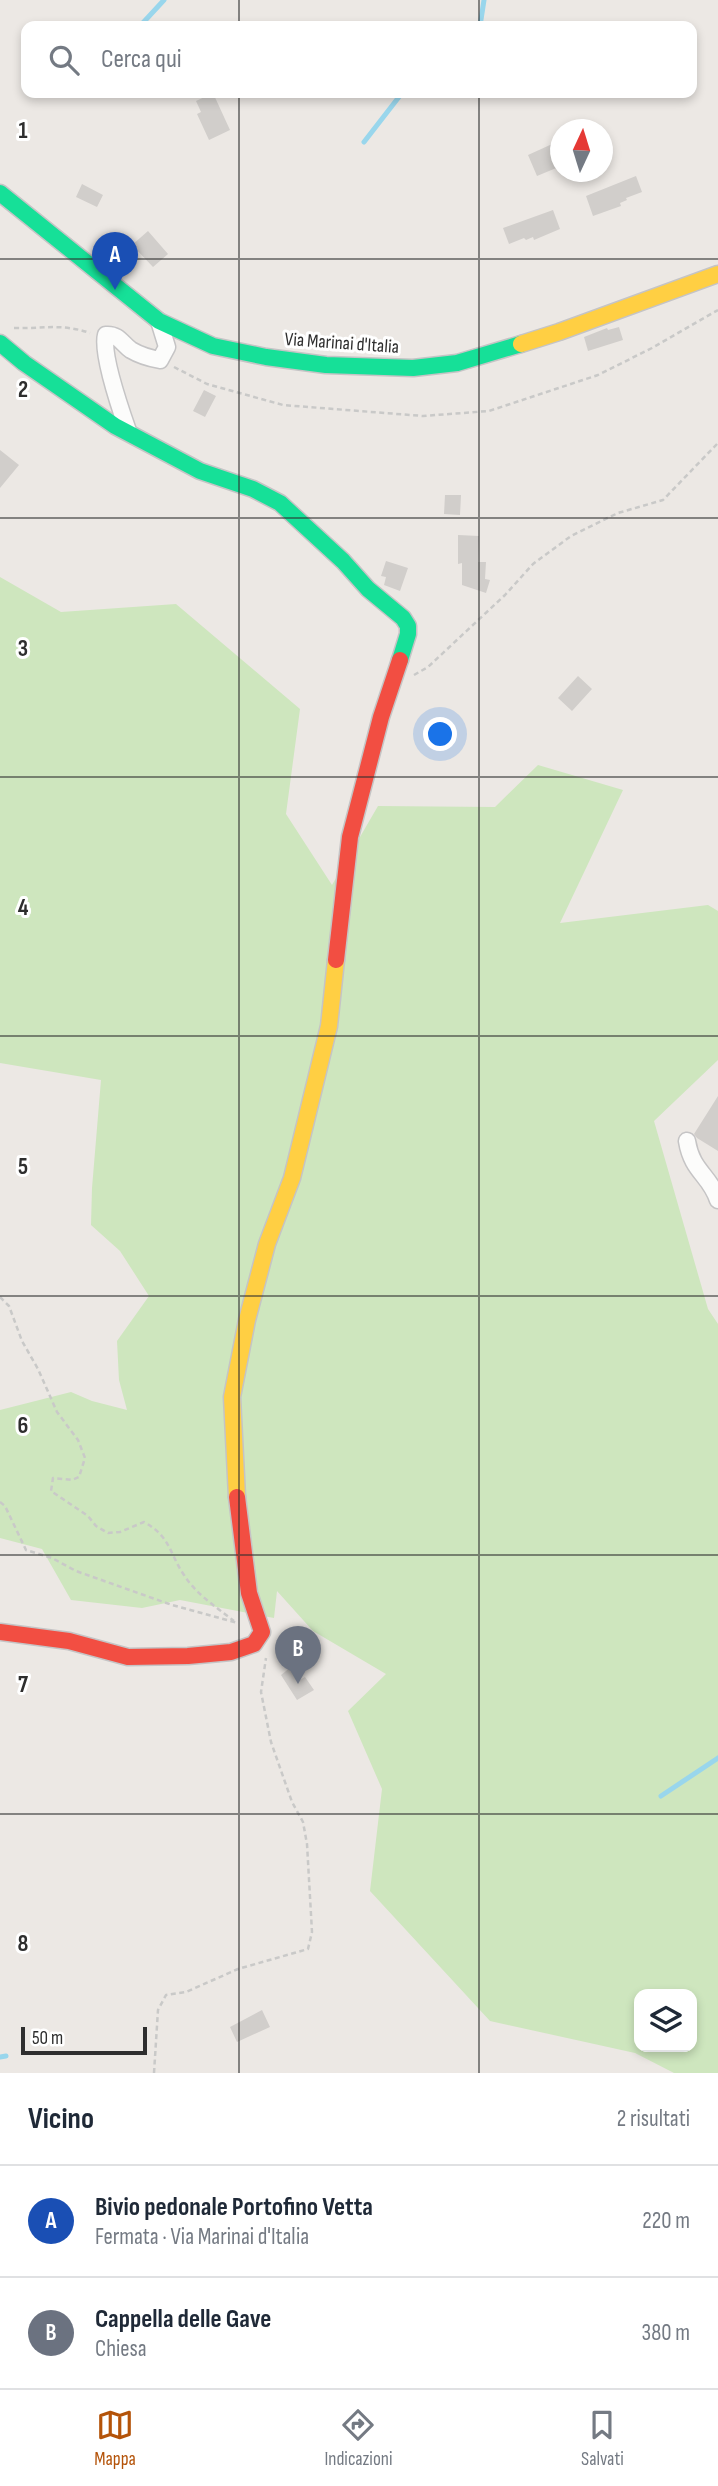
<!DOCTYPE html>
<html lang="it">
<meta charset="utf-8">
<style>
:root{--surface:#fff;--page:#f2f2f3;--text:#1f2937;--muted:#747a83;--line:#e0e1e3;--accent:#b45309}
body{margin:0;font-family:"Sofia Sans Condensed",sans-serif;background:var(--page);color:var(--text)}
.controls{position:absolute;right:21px;bottom:21px;display:grid;overflow:hidden;border-radius:14px;box-shadow:0 4px 10px #0003}
.controls button{width:63px;height:63px;display:grid;place-items:center;padding:0;border:0;border-bottom:2px solid var(--line);background:var(--surface);color:var(--text);font:35px sans-serif}
.compass{position:absolute;left:550px;top:119px;width:63px;height:63px;border-radius:50%;background:var(--surface);box-shadow:0 4px 10px #0003;rotate:4deg}
.scale{position:absolute;left:21px;bottom:18px;width:126px;box-sizing:border-box;padding-left:7px;border:4px solid #2e2e2e;border-top:0;font-size:19px;line-height:24px;white-space:nowrap;color:#2e2e2e;-webkit-text-stroke:5px #fff;paint-order:stroke}
.you{position:absolute;left:441px;top:735px;width:24px;height:24px;margin:-18px;border:5px solid #fff;border-radius:50%;background:#1a73e8;box-shadow:0 0 0 10px #1a73e833}
.badge{display:grid;place-items:center;width:46px;height:46px;border-radius:50%;background:var(--accent);color:#fff;font-size:23px;font-weight:700}
.pin{position:absolute;translate:-50% -58px;filter:drop-shadow(0 2px 4px #0008)}
.pin::after{content:'';position:absolute;top:37px;width:24px;height:21px;background:inherit;clip-path:polygon(0 0,100% 0,50% 100%)}
.list{margin:0;padding:0;list-style:none}
h2{display:flex;justify-content:space-between;align-items:center;height:91px;margin:0;padding:0 28px;font-size:30px}
h2 small{font-size:23px;font-weight:400;color:var(--muted)}
.list li{display:grid;grid-template-columns:46px 1fr auto;gap:21px;align-items:center;box-sizing:border-box;height:112px;padding:0 28px;border-top:2px solid var(--line)}
.list b{display:block;font-size:26px;white-space:nowrap}
.list p{margin:0;font-size:23px;white-space:nowrap;color:var(--muted)}
.list em{font-size:23px;font-style:normal;color:var(--muted)}
.icon{flex:none;width:38px;height:38px;fill:none;stroke:currentColor;stroke-width:2;stroke-linecap:round;stroke-linejoin:round}
.map{position:relative;flex:none;width:718px;height:2073px;overflow:hidden}
.search{position:absolute;background:var(--surface);box-shadow:0 4px 10px #0003;left:21px;right:21px;top:21px;height:77px;display:flex;align-items:center;gap:18px;box-sizing:border-box;padding:0 24px;border-radius:14px;color:var(--muted);font-size:26px}
.sheet{height:315px;background:var(--surface)}
nav{display:flex;justify-content:space-around;align-items:center;box-sizing:border-box;height:98px;border-top:2px solid var(--line);background:var(--surface);font-size:19px;color:var(--muted)}
nav a{display:grid;justify-items:center;gap:4px}
nav .on{color:var(--accent)}
.map>svg:first-child{display:block}
.green{fill:#cee6be;fill-rule:evenodd}
.lines{fill:none;stroke-linecap:round;stroke-linejoin:round}
.stream{stroke:#99d6ec;stroke-width:5}
.building{fill:#d1cecb}
.street-casing{stroke:#c5c4c5;stroke-width:19}
.fast-casing{stroke:#c5c4c5;stroke-width:19}
.slow-casing{stroke:#c5c4c5;stroke-width:19}
.jam-casing{stroke:#c5c4c5;stroke-width:19}
.path{stroke:#c9c9c8;stroke-width:2.5;stroke-dasharray:5 3.5;stroke-linecap:butt}
.street{stroke:#fcfcfb;stroke-width:16}
.fast{stroke:#16e098;stroke-width:16}
.slow{stroke:#ffcf43;stroke-width:16}
.jam{stroke:#f24e42;stroke-width:16}
.grid{fill:none;stroke:#2e2e2e;stroke-width:2;stroke-opacity:0.55}
.labels{text-anchor:middle;stroke-width:6;stroke-linejoin:round;paint-order:stroke}
.street-label{font-size:19px;fill:#2e2e2e;stroke:#fff}
.grid-label{font-size:23px;text-anchor:middle;font-weight:bold;fill:#2e2e2e;stroke:#fff;stroke-width:6;stroke-linejoin:round;paint-order:stroke}
</style>
<div class="map">
<svg width="718" height="2073" viewBox="0 0 718 2073">
<rect width="100%" height="100%" fill="#ece8e4"/>
<path class="green" d="M0 577 61 612 176 604 300 709 286 814 332 885 378 806 495 807 538 765 623 790 560 923 708 905 718 911V1060L654 1121 708 1309 718 1324V2073H674L635 2053 490 2021 370 1891 382 1789 348 1711 386 1674 313 1631 277 1591 274 1618 180 1600 142 1608 71 1600 42 1549 0 1538V1410L71 1392 92 1401 127 1410 119 1380 117 1341 149 1296 120 1251 91 1225 92 1188 101 1080 0 1063ZM639 1994H692V2047H639Z"/>
<g class="lines">
<path class="stream" d="M140 26 164 0
M480 26 484 0
M364 142 402 93
M661 1796 718 1758
M0 2057 6 2056"/>
</g>
<path class="building" d="M213 93 230 130 209 140 197 114 201 112 196 101Z
M561 140V166L537 176 528 155Z
M636 176 642 192 626 198 627 200 620 203 621 206 593 216 586 196Z
M82 184 103 195 97 207 76 197Z
M553 210 560 229 534 240 533 237 526 240 524 238 509 244 503 228Z
M148 231 168 254 153 267 132 245Z
M619 327 623 340 588 351 584 337 607 328 608 330Z
M204 390 216 396 205 417 193 411Z
M0 450 19 465 0 488Z
M445 495H461L460 515 444 514Z
M458 535 479 536 478 562H486L485 579 490 580 486 593 462 585V563L458 564Z
M386 561 408 568 400 591 384 585 386 577 381 576Z
M578 676 592 689 572 711 558 698Z
M718 1096V1151L697 1138 694 1134Z
M291 1667 300 1680 305 1677 314 1690 297 1700 281 1675Z
M262 2010 270 2027 237 2042 230 2027Z"/>
<g class="lines">
<g class="street-casing">
<path id="street" d="M128 431C121 411 101 353 106 335 119 334 122 344 131 350 141 356 149 358 160 360L167 347 159 321
M687 1141C692 1172 710 1175 718 1200"/>
</g>
<g class="fast-casing">
<path id="fast" d="M0 193 159 321 213 346 266 357 326 365 413 368 457 363 521 344
M0 343 24 363 115 426 200 471 253 489 280 503 343 561 368 589 403 618 408 626V634L400 660"/>
</g>
<g class="slow-casing">
<path id="slow" d="M521 344 559 332 718 274
M237 1497 232 1397 247 1320 267 1244 292 1178 329 1026 336 960"/>
</g>
<g class="jam-casing">
<path id="jam" d="M336 960 350 837 381 717 400 660
M0 1632 69 1641 128 1657 188 1656 231 1652 254 1644 262 1632 249 1593 237 1497"/>
</g>
<path class="path" d="M14 328C43 329 61 323 90 333
M174 367 207 384 283 405 423 416 489 411 598 375 652 348 718 310
M414 675 428 667 505 595 533 564 571 536 618 513 663 500 718 443
M0 1297 9 1306 22 1341 38 1369 57 1412 78 1440 85 1458 79 1477 72 1480 53 1478 51 1491 88 1516 96 1526 108 1533 120 1532 144 1522C171 1537 169 1553 184 1575 196 1594 216 1607 234 1621
M0 1502 5 1506 26 1550 52 1558 76 1571 172 1605 238 1623
M154 2073 158 2010 166 1995 186 1992 238 1969 308 1949 312 1932 307 1844 303 1822 292 1802 271 1742 261 1692 266 1658"/>
<use href="#street" class="street"/>
<use href="#fast" class="fast"/>
<use href="#slow" class="slow"/>
<use href="#jam" class="jam"/>
</g>
<path class="grid" d="M239 0V26M479 0V26M239 93V2073M479 93V2073M0 259H718M0 518H718M0 777H718M0 1036H718M0 1296H718M0 1555H718M0 1814H718"/>
<g class="labels">
<g class="street-label">
<text transform="translate(342 342) rotate(4)" y="7">Via Marinai d'Italia</text>
</g>
</g>
<g class="grid-label">
<text x="23" y="138">1</text>
<text x="23" y="397">2</text>
<text x="23" y="656">3</text>
<text x="23" y="915">4</text>
<text x="23" y="1174">5</text>
<text x="23" y="1433">6</text>
<text x="23" y="1692">7</text>
<text x="23" y="1951">8</text>
</g>
</svg>
<div class="controls">
<button><svg class="icon" aria-label="layers" viewBox="0 0 24 24"><path d="M12 4l9 5-9 5-9-5zM3 14l9 5 9-5"/></svg></button>
</div>
<svg class="compass" viewBox="-18 -18 36 36"><path d="M0-13l5 13h-10z" fill="#e53935"/><path d="M0 13l5-13h-10z" fill="#747a83"/></svg>
<div class="scale">50 m</div>
<div class="you"></div>
<div class="pin badge" style="left:115px;top:290px;background:#1a4fb4">A</div>
<div class="pin badge" style="left:298px;top:1684px;background:#6b7280">B</div>
<div class="search"><svg class="icon" aria-label="search" viewBox="0 0 24 24"><circle cx="10" cy="10" r="6"/><path d="M15 15l6 6"/></svg>Cerca qui</div>
</div>
<section class="sheet">
<h2>Vicino<small>2 risultati</small></h2>
<ul class="list">
<li><span class="badge" style="background:#1a4fb4">A</span><div><b>Bivio pedonale Portofino Vetta</b><p>Fermata · Via Marinai d'Italia</p></div><em>220 m</em></li>
<li><span class="badge" style="background:#6b7280">B</span><div><b>Cappella delle Gave</b><p>Chiesa</p></div><em>380 m</em></li>
</ul>
</section>
<nav>
<a class="on"><svg class="icon" aria-label="map" viewBox="0 0 24 24"><path d="M3 6l6-2 6 2 6-2v14l-6 2-6-2-6 2zM9 4v14M15 6v14"/></svg>Mappa</a>
<a><svg class="icon" aria-label="directions" viewBox="0 0 24 24"><path d="M12 3l9 9-9 9-9-9zM9 14v-3h6M13 9l2 2-2 2"/></svg>Indicazioni</a>
<a><svg class="icon" aria-label="saved" viewBox="0 0 24 24"><path d="M7 4h10v16l-5-4-5 4z"/></svg>Salvati</a>
</nav>
